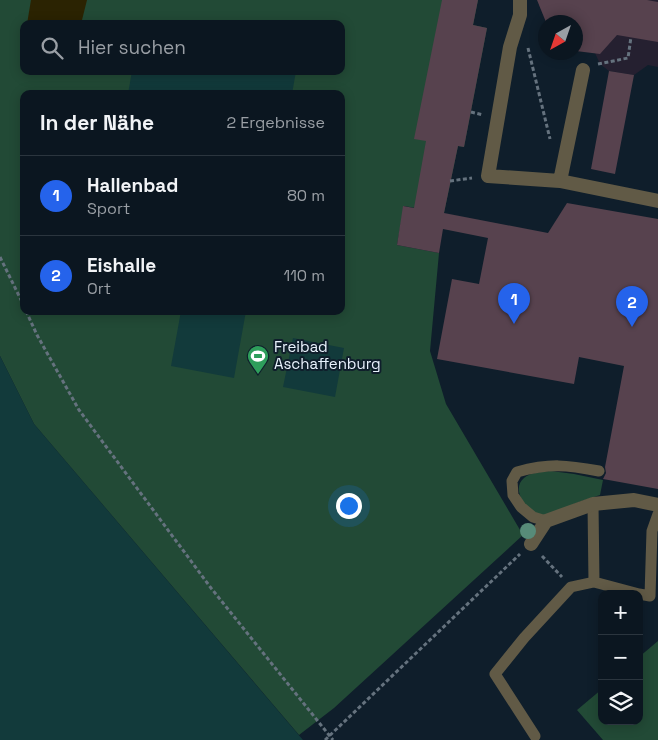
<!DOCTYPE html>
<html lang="de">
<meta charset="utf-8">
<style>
:root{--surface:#0b1620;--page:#141f29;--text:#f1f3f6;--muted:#9a9fa5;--line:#2b353e;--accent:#2563eb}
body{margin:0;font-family:"Space Grotesk",sans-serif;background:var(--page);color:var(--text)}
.controls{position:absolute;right:15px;bottom:15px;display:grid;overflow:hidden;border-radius:10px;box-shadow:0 2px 12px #0003}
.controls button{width:45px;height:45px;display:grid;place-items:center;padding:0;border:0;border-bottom:1px solid var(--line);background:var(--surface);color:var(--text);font:25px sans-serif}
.compass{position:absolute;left:538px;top:15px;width:45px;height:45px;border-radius:50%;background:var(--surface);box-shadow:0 2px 12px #0003;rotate:220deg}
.you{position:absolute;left:348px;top:505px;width:18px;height:18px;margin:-12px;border:4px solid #fff;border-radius:50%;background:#1a73e8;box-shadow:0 0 0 8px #1a73e833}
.badge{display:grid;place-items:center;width:32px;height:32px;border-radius:50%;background:var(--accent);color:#fff;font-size:16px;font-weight:700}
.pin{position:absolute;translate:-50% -41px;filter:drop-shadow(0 1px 2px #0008)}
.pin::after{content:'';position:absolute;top:26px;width:18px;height:15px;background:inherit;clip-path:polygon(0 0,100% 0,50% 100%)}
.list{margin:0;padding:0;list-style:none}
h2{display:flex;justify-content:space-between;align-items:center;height:65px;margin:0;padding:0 20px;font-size:21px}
h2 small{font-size:16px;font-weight:400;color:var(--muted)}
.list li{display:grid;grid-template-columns:32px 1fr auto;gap:15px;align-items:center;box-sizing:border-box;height:80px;padding:0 20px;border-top:1px solid var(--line)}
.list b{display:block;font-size:19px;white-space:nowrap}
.list p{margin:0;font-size:16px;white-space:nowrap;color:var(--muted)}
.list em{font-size:16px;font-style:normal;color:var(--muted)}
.icon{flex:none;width:28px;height:28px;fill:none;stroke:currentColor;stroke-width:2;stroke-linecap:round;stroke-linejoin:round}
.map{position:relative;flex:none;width:658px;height:740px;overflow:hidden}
.search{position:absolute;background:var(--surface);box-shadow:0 2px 12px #0003;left:20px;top:20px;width:325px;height:55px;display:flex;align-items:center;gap:12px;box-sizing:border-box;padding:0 18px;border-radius:10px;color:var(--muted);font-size:19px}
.panel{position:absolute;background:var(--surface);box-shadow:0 2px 12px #0003;left:20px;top:90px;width:325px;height:225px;border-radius:10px}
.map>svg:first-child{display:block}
.education{fill:#252030}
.green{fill:#224a36;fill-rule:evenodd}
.sand{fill:#2b2302}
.water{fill:#123a3b}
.building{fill:#57424e}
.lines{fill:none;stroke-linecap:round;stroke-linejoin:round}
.path{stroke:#65727e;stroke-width:3;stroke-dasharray:4 2.5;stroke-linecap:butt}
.service{stroke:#615a46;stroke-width:11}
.minor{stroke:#615a46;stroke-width:14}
.tree{fill:#578b79}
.labels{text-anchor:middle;stroke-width:4;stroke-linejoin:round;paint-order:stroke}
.poi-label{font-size:15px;fill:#e9f3fd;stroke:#0f1e2b;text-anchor:start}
</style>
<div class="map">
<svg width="658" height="740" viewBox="0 0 658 740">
<rect width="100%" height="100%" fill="#0f1e2b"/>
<path class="education" d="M539 0H658V67L648 65 634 75 609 71 600 64 595 53 576 50V22H546L539 5Z"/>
<path class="green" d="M0 0H478L473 25 487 28 464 147 458 146 444 213 404 206 397 245 439 253 430 351 446 404 523 535 334 708 299 735 34 424 0 356ZM24 24H341V71H24ZM24 94H341V311H24Z
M551 471 574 474 603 480 600 495C592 498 583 500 574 504 567 507 558 515 550 515 547 516 541 516 538 514 525 509 511 489 524 478 531 472 542 472 551 471Z
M658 641V740H603L577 710 602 689V721H639V657Z"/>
<path class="sand" d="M31 0H87L81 24H27Z"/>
<path class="water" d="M132 71H296L292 94H128Z
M181 311H246L234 378 171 366Z
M293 338 344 348 335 397 283 387Z
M0 356 34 424 303 740H0Z"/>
<path class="building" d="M442 0H478L473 25 487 28 464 147 458 146 444 213 548 233 567 203 658 219V489L603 479 606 473 605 467 624 366 579 357 574 384 437 359 452 279 479 284 488 238 443 229 439 253 397 245 403 206 414 208 426 141 414 139Z
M537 0H647L658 2V42L617 35 600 54 576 51V22H546Z
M609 71 634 75 615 174 591 169Z"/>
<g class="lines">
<path class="path" d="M298 24H299
M528 48 550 139
M598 64 628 58 631 37
M471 112 483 115
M450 181 472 178
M0 257 24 306
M26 311 37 335 79 410 211 588 333 740
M542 556 562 577
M325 740 520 554"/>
<path class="service" d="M593 504 594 582 639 594
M546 521 533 517 521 507 513 495 512 481 517 472C550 463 567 465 599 471
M639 594 650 596 652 531 658 514
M535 736 495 674 524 638 571 587 594 582"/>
<path class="minor" d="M520 0V15L510 47 488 176 560 181 658 201
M560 181 583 70
M531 544 546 521 593 504 634 500 658 505"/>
</g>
<circle class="tree" cx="528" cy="531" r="8"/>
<defs>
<g id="stadium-pin" transform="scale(1.125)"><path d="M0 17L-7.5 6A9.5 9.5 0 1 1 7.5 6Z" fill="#2e9e5b" stroke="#0f1e2b"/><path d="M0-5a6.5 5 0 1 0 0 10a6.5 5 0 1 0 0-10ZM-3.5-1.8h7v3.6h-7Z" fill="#fff"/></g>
</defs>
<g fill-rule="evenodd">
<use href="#stadium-pin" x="258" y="356"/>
</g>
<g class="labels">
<g class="poi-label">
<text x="274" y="352">Freibad<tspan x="274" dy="17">Aschaffenburg</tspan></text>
</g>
</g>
</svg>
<div class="controls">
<button>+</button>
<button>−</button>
<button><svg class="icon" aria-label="layers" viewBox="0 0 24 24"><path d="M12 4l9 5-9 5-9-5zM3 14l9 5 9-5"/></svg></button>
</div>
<svg class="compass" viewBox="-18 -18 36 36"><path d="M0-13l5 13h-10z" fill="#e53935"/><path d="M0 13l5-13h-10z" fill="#9a9fa5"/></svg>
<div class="you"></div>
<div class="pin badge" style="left:514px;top:324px">1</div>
<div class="pin badge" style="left:632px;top:327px">2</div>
<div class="search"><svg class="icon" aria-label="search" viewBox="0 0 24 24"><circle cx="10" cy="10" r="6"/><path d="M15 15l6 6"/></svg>Hier suchen</div>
<section class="panel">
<h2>In der Nähe<small>2 Ergebnisse</small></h2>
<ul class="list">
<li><span class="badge">1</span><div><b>Hallenbad</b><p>Sport</p></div><em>80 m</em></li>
<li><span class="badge">2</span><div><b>Eishalle</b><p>Ort</p></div><em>110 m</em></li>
</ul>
</section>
</div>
